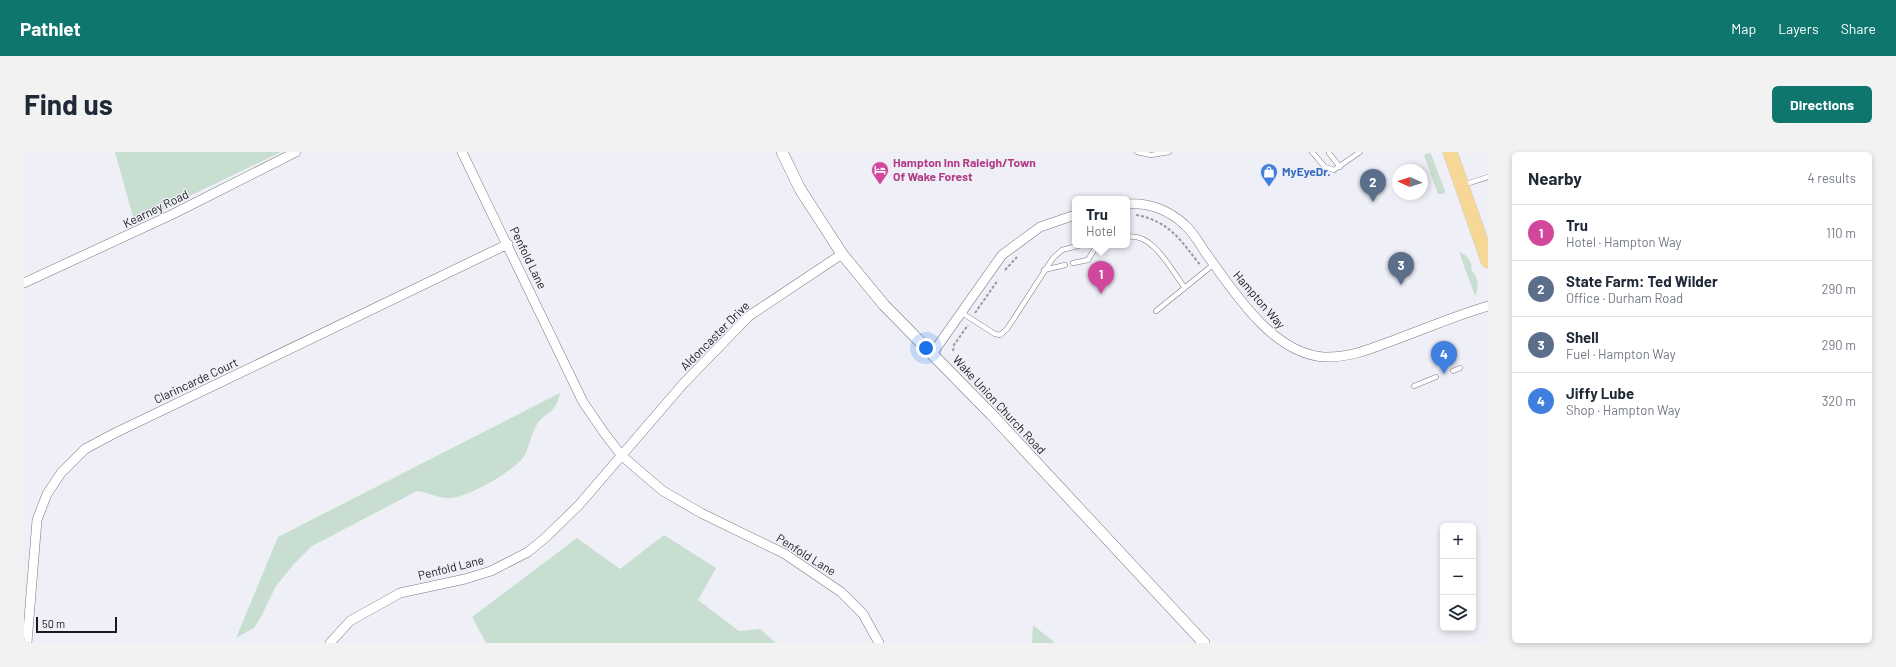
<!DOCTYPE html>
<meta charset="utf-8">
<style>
:root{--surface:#fff;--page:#f2f2f3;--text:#1f2937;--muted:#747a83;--line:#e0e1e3;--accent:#0f766e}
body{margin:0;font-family:Barlow,sans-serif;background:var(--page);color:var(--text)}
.controls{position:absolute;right:12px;bottom:12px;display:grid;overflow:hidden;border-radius:6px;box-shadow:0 2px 6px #0003}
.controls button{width:36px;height:36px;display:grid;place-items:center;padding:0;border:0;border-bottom:1px solid var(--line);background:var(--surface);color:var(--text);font:20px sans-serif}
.compass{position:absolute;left:1368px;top:12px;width:36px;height:36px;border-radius:50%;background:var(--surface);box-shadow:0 2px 6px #0003;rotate:273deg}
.scale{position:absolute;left:12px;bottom:10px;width:81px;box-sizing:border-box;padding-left:4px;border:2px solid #1a1a1d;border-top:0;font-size:11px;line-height:14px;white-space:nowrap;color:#1a1a1d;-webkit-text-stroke:3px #eeeff7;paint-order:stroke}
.you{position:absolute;left:902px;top:196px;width:14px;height:14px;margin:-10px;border:3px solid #fff;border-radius:50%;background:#1a73e8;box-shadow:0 0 0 6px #1a73e833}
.badge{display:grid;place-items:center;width:26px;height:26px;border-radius:50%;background:var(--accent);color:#fff;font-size:13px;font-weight:700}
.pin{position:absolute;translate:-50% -33px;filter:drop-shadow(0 1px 2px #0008)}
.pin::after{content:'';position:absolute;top:21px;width:14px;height:12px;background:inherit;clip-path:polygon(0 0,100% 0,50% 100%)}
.popup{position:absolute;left:1048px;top:44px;width:58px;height:52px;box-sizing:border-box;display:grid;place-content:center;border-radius:6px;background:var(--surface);filter:drop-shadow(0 1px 3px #0005);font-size:13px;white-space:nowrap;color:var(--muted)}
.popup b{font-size:15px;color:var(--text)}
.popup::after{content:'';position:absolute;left:50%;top:100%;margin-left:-8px;border:8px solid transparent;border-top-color:var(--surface)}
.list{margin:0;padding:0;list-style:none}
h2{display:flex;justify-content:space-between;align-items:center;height:52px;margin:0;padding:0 16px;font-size:17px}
h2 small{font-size:13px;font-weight:400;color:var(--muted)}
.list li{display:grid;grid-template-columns:26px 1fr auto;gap:12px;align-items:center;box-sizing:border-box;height:56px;padding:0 16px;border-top:1px solid var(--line)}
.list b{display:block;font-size:15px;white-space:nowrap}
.list p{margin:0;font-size:13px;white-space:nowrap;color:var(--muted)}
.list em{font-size:13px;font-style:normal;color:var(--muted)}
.icon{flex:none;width:22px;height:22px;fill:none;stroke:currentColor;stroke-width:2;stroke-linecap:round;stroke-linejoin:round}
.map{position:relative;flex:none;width:1464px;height:491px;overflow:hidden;border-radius:6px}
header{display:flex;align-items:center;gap:24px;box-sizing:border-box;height:56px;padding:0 20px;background:var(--accent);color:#fff}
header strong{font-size:19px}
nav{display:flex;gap:22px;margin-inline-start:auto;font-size:14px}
.intro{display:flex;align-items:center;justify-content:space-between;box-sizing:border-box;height:96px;padding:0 24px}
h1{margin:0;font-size:28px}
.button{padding:10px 18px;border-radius:6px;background:var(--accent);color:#fff;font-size:14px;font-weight:700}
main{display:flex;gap:24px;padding:0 24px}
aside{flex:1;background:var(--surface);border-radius:6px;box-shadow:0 2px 6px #0003}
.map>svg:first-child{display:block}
.green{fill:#c8ded0}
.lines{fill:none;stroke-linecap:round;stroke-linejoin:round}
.service-casing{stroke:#797a82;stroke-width:5.5}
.minor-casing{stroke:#797a82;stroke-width:10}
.tertiary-casing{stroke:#797a82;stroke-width:12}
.primary-casing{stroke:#cdcdcd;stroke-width:15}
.path{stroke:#98989e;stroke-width:2;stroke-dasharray:3 2;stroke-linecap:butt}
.service{stroke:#fff;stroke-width:4.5}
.minor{stroke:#fff;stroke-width:9}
.tertiary{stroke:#fff;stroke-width:11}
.primary{stroke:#f6d795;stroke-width:14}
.labels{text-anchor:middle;stroke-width:3;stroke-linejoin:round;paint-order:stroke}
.hotel-label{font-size:12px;font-weight:bold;fill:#b23c85;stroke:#eeeff7;text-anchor:start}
.shop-label{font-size:12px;font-weight:bold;fill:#366cbe;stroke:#eeeff7;text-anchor:start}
.street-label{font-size:12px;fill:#1a1a1d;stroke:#eeeff7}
</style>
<header>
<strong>Pathlet</strong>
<nav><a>Map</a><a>Layers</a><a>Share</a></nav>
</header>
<div class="intro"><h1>Find us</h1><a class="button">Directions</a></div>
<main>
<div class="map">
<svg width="1464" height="491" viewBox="0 0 1464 491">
<rect width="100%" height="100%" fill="#eeeff7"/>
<path class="green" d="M91 0H257L157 48 111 72Z
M1404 1 1407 2 1421 39 1420 42H1414L1400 3Z
M1435 100C1443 103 1449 109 1447 118 1454 124 1456 136 1451 144Z
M536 241C531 264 522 258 512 274 507 283 505 294 501 303 492 318 444 346 426 346 415 347 404 340 393 339L288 394 269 413 252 434 238 463 230 476 212 486 254 385Z
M640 383 692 416 674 448 715 479 736 477 752 491H462L448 465 553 386 596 417Z
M1009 473 1031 491H1008Z"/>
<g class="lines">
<g class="service-casing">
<path id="service" d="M1113 0 1127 3 1145 0
M1288 0 1301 15 1310 18 1336 0
M1305 1 1316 15
M1439 33 1464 25
M1103 85C1129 80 1147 118 1161 136
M1049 111 1064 108 1073 93
M1020 118 1041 113
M1132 159 1190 112
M938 161 971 182 976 183 983 177 1029 106 1038 98 1057 93
M1429 219 1436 216
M1390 234 1412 225"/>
</g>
<g class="minor-casing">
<path id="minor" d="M438 0 559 250 581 282 598 304 639 339 677 361 761 402 817 440 839 462 855 491
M1103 52C1124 50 1145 58 1161 73 1169 80 1175 91 1181 100 1209 138 1247 201 1300 205 1326 206 1349 196 1373 187 1403 176 1433 163 1464 154
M0 131 149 62 272 0
M908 202 978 103 1016 75 1051 63
M3 491 13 368 23 342 37 321 61 297 91 281 484 92
M306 491 326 469 376 441 441 427 467 419 504 400 521 386 555 353 659 232 725 164 818 102"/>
</g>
<g class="tertiary-casing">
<path id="tertiary" d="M758 0 776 37 818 102 860 153 967 262 1180 491"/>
</g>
<g class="primary-casing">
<path id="primary" d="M1426 0 1464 109"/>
</g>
<path class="path" d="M1112 63C1146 69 1157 89 1177 114
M981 118 993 105
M951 161 974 128
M929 199 930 193 944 173"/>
<use href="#service" class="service"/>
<use href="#minor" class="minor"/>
<use href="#tertiary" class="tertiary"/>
<use href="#primary" class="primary"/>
</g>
<defs>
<g id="hotel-pin" transform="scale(0.9)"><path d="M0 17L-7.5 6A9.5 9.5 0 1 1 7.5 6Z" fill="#d1479c" stroke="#eeeff7"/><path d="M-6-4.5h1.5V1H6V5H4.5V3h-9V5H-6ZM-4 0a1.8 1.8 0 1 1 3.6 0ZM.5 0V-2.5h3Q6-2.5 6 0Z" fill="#fff"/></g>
<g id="shop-pin" transform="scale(0.9)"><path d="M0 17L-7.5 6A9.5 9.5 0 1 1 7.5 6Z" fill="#3f7fe0" stroke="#eeeff7"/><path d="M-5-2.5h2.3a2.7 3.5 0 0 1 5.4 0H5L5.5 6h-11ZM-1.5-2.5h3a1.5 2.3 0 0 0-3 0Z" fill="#fff"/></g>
</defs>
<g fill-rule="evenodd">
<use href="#hotel-pin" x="856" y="18"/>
<use href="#shop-pin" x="1245" y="20"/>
</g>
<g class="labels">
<g class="hotel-label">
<text x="869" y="15">Hampton Inn Raleigh/Town<tspan x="869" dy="14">Of Wake Forest</tspan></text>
</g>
<g class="shop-label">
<text x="1258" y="24">MyEyeDr.</text>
</g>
<g class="street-label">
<text transform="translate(132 57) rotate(-26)" y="4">Kearney Road</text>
<text transform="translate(504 106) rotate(64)" y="4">Penfold Lane</text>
<text transform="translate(1235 148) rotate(49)" y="4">Hampton Way</text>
<text transform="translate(691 184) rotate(-45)" y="4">Aldoncaster Drive</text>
<text transform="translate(172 229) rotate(-25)" y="4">Clarincarde Court</text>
<text transform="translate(975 253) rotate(47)" y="4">Wake Union Church Road</text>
<text transform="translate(782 403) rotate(32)" y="4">Penfold Lane</text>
<text transform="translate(427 416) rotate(-14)" y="4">Penfold Lane</text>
</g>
</g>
</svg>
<div class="controls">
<button>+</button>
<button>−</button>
<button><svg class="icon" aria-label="layers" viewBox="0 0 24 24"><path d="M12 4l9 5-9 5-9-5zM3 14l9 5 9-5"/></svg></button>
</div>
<svg class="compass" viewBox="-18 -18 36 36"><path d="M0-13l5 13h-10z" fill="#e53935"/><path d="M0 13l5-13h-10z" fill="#747a83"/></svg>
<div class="scale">50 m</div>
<div class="you"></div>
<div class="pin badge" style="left:1077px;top:142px;background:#d1479c">1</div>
<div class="popup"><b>Tru</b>Hotel</div>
<div class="pin badge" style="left:1349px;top:50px;background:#5c6f8a">2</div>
<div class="pin badge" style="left:1377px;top:133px;background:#5c6f8a">3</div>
<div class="pin badge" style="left:1420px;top:222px;background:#3f7fe0">4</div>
</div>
<aside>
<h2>Nearby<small>4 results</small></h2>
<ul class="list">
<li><span class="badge" style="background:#d1479c">1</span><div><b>Tru</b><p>Hotel · Hampton Way</p></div><em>110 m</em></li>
<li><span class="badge" style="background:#5c6f8a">2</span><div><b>State Farm: Ted Wilder</b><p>Office · Durham Road</p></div><em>290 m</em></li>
<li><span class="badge" style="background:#5c6f8a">3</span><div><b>Shell</b><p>Fuel · Hampton Way</p></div><em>290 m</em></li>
<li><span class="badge" style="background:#3f7fe0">4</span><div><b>Jiffy Lube</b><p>Shop · Hampton Way</p></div><em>320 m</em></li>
</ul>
</aside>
</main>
